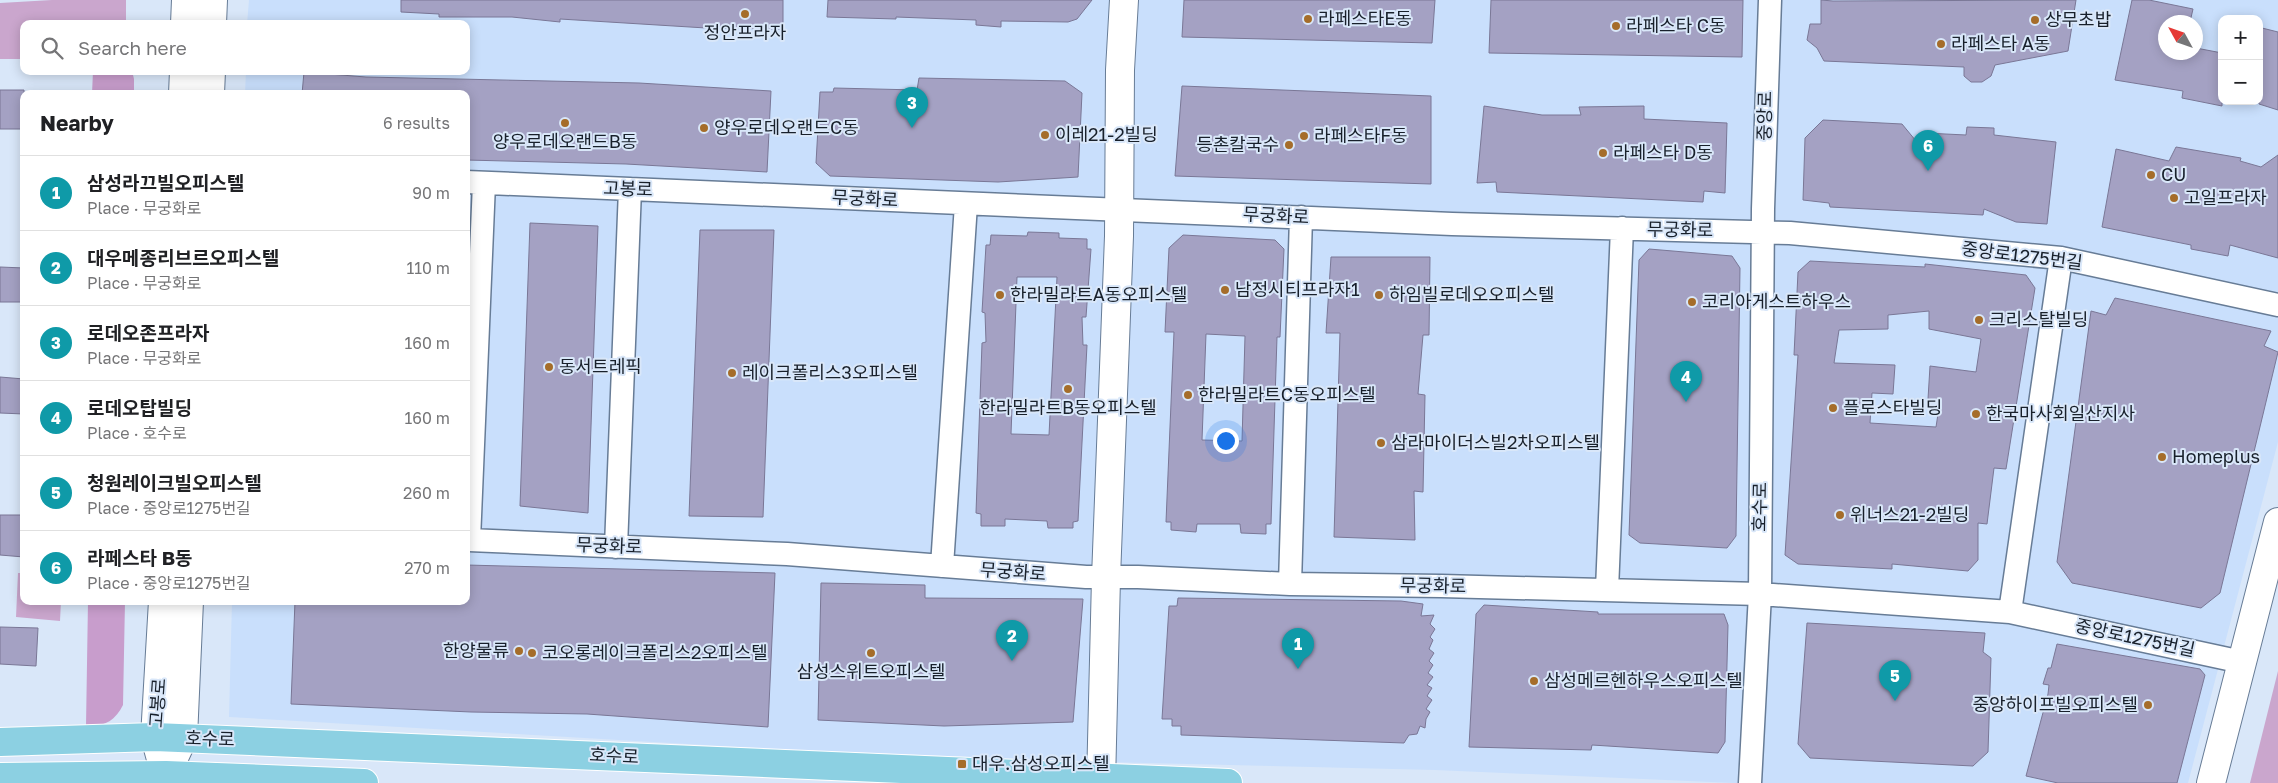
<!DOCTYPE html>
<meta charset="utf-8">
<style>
:root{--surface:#fff;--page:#f6f6f6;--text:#202124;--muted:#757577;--line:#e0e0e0;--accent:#2563eb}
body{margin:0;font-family:"Golos Text","Noto Sans KR",sans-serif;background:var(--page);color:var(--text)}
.controls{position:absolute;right:15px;top:15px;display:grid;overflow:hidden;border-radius:10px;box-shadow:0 2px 12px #0003}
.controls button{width:45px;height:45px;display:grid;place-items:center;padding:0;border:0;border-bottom:1px solid var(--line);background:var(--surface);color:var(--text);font:25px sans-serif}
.compass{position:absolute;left:2158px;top:15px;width:45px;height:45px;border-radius:50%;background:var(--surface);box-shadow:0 2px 12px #0003;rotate:310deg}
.you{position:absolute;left:1225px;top:440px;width:18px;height:18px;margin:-12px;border:4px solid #fff;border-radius:50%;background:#1a73e8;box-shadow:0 0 0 8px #1a73e833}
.badge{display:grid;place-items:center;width:32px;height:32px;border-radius:50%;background:var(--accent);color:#fff;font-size:16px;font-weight:700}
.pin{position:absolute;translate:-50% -41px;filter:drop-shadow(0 1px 2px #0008)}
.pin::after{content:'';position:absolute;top:26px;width:18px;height:15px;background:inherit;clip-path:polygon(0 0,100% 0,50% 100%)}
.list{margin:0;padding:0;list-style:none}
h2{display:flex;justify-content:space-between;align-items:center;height:65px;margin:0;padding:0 20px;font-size:21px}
h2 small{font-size:16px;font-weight:400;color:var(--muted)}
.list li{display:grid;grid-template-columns:32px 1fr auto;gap:15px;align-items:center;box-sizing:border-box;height:75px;padding:0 20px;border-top:1px solid var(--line)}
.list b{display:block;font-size:19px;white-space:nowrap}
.list p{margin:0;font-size:16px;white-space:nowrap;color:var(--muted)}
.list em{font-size:16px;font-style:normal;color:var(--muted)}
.icon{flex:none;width:28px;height:28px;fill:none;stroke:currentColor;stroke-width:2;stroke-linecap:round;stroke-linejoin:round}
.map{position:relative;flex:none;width:2278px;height:783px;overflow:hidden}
.search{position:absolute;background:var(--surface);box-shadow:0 2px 12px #0003;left:20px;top:20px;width:450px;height:55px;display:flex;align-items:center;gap:12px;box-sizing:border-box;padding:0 18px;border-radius:10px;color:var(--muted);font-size:19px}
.panel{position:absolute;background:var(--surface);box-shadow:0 2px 12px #0003;left:20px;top:90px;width:450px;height:515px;border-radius:10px}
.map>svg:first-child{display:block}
.built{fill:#c9dffc;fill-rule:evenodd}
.green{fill:#caa6cd}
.forest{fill:#c89dcc}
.building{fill:#a4a1c3;stroke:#7a7796;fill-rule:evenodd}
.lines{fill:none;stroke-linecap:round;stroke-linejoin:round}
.minor-casing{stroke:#677c96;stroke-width:25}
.secondary-casing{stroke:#677c96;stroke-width:30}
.primary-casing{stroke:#fff;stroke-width:30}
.minor{stroke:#fff;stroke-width:22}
.secondary{stroke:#fff;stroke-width:28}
.primary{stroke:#8cd0e2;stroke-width:28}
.poi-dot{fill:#a56d2a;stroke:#d9e7f9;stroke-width:2}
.labels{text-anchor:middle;stroke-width:4;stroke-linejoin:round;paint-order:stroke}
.poi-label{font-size:18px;fill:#18202b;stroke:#d9e7f9;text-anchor:start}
.street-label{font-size:18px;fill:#18202b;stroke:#d9e7f9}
</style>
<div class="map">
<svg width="2278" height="783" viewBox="0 0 2278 783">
<rect width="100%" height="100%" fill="#d9e7f9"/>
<path class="built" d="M249 0H2278V442L2188 783H1734L1435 770 1103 762 791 750 229 717 232 601H466V94H245L246 71H466V24H247ZM2222 19H2259V101H2222ZM2166 22H2196V52H2166Z"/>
<path class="green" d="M52 0H126V24H24V59H0V3Z
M18 573H24V601H61L60 621 16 617Z
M2278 671V783H2250Z"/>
<path class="forest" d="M93 71H132L134 79V94H92Z
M88 601H125L123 705C115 721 104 727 86 726Z"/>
<path class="building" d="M401 0H783V29L706 28 560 19V22L512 17H439V14L401 12Z
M828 0H1092L1077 19 1068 22 1001 21V27L976 25V20L896 17V19L827 17Z
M1184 0H1435L1432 43 1182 37Z
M1491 0H1743L1742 57 1489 53Z
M1821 0 1833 1 2076 0 2068 51 1995 65 1991 76 1982 82H1971L1964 76V67L1824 61 1817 48 1807 40 1810 24H1821Z
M2132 0H2149L2193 9 2190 22H2166V52H2196V48L2222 53V106L2182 98 2183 91 2115 80Z
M2262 28 2278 32V110L2259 104V40Z
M304 72 366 77 639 83 771 91 767 172 626 164 466 160V94H302Z
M919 78 1065 81 1082 93 1078 177 998 182 830 176 816 163 820 92H833L834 88 917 90Z
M1182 86 1431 96V184L1175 176Z
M0 90H24V129H0Z
M1484 106 1542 115H1581L1579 107 1644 106V119L1727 123 1725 193 1704 191 1703 202 1497 192 1496 182 1477 183Z
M1823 120 1902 124 1916 141 1925 133 1966 135 1967 127 1994 128V135L2056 142 2047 224 2016 222 1984 209 1983 215 1830 207 1829 203 1803 200 1805 138Z
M2176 147 2241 158 2240 161 2261 167 2278 155V258L2230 245 2228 256 2191 249V245L2102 227 2116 149 2169 161Z
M530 223 598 226 588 513 520 506Z
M700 230H774L763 517 689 516Z
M1028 232 1059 233V238L1087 239V249H1091L1086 317H1082L1083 345H1087L1078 521 1073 522V528H1048L1047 521 1005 519V526H981V514L976 513 982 343 986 342 985 313 982 312 986 245H990L991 235 1027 236ZM1017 277H1057L1049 435 1011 434Z
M1183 235 1275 240 1284 249 1280 337H1277L1271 524H1266V534L1241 533 1240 524H1197L1196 532 1171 530V522H1166L1174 332H1165L1169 248ZM1206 334 1245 336 1242 441 1202 440Z
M1649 249 1732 256 1740 268 1736 536 1727 548 1640 543 1629 535 1639 260Z
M1331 257H1430L1429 335H1423L1418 394 1425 395 1423 492 1414 491 1415 540 1334 537 1340 333H1326Z
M1810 261 1925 267V264L2026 275 2035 288 2006 469 1994 468 1987 524 1978 523V560L1968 571 1892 564V569L1798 564 1785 555 1798 355H1794L1798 272ZM1929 311V329L1981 339 1976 372 1930 366 1928 399 1940 401 1936 427 1870 423 1872 393 1893 394 1895 365 1834 363 1839 330 1888 329V315Z
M0 267 24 268V302H0Z
M2115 298 2271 331 2264 346 2278 352 2220 593 2201 608 2072 583 2057 562 2091 311 2106 315Z
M0 377 24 379V414L0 413Z
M0 515H24V557L0 555Z
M466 565 775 573 768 727 587 714 471 712 291 704 295 601H466Z
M821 583 925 585V598L1083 599 1073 722 944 726 818 720Z
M1178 598 1401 601 1423 604 1421 616 1434 615 1430 624 1435 629 1430 637 1433 640 1429 649 1434 653 1429 661 1433 665 1428 673 1433 677 1427 685 1432 688 1427 696 1432 700 1426 709 1430 712 1426 719 1425 728 1420 726 1417 734 1409 735 1404 743 1181 735V726H1172V719H1162L1169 606H1177Z
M1484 605 1598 612V614H1724L1728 625 1725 742 1718 753 1592 745 1591 750 1469 747 1476 614Z
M1807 623 1985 633 1983 652 1991 658 1988 752 1973 766 1810 758 1798 744Z
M0 627 38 628 36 666 0 664Z
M2057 644 2200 669 2205 675 2177 783H2058L2026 776 2048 694 2049 685 2043 684 2048 668H2051Z"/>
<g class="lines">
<g class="minor-casing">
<path id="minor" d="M466 182 1452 224 1790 233 2061 258 2278 305
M484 183 469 540 787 554 1086 577H1138L1290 584 1441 586 1760 594 2010 612 2242 662
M616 547 630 189
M942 566 966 204
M1290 584 1301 217
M1607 590 1622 228
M2010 612 2061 258
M1750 783 1760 594 1763 209 1770 0"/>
</g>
<g class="secondary-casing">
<path id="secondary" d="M185 24 186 0
M212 24 213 0
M183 94 184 71
M210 94 211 71
M161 759 155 737 163 601
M166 775 183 738 189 601
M1101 783 1106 578 1119 236 1120 70 1124 0
M2211 783 2278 522"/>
</g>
<g class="primary-casing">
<path id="primary" d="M0 742 155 737 1228 783
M0 777 166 775 364 783"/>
</g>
<use href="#minor" class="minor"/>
<use href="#secondary" class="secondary"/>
<use href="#primary" class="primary"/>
</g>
<g class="poi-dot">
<circle cx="745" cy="14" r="5"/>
<circle cx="1308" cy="19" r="5"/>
<circle cx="2035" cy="20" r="5"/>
<circle cx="1616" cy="26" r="5"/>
<circle cx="1941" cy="44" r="5"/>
<circle cx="565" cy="123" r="5"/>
<circle cx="704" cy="128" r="5"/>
<circle cx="1045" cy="135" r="5"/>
<circle cx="1304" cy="136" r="5"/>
<circle cx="1289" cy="145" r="5"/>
<circle cx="1603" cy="153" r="5"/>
<circle cx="2151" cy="175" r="5"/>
<circle cx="2174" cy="198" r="5"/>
<circle cx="1225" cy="290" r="5"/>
<circle cx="1000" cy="295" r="5"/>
<circle cx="1379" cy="295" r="5"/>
<circle cx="1692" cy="302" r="5"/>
<circle cx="1979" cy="320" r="5"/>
<circle cx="549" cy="367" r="5"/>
<circle cx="732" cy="373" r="5"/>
<circle cx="1068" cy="389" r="5"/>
<circle cx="1188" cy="395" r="5"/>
<circle cx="1833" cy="408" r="5"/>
<circle cx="1976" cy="414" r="5"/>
<circle cx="1381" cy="443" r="5"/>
<circle cx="2162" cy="457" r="5"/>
<circle cx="1840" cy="515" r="5"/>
<circle cx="519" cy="651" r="5"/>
<circle cx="532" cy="653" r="5"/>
<circle cx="871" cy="653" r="5"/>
<circle cx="1534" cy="681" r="5"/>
<circle cx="2148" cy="705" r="5"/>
<rect x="957" y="759" width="10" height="10" rx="2.5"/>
</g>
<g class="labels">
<g class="poi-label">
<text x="1318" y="25">라페스타E동</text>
<text x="2045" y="26">상무초밥</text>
<text x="1626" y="32">라페스타 C동</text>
<text x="745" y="39" text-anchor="middle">정안프라자</text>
<text x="1951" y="50">라페스타 A동</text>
<text x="714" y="134">양우로데오랜드C동</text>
<text x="1055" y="141">이레21-2빌딩</text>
<text x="1314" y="142">라페스타F동</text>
<text x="565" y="148" text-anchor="middle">양우로데오랜드B동</text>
<text x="1279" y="151" text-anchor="end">등촌칼국수</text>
<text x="1613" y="159">라페스타 D동</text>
<text x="2161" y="181">CU</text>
<text x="2184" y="204">고일프라자</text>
<text x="1235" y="296">남정시티프라자1</text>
<text x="1010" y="301">한라밀라트A동오피스텔</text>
<text x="1389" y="301">하임빌로데오오피스텔</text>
<text x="1702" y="308">코리아게스트하우스</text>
<text x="1989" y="326">크리스탈빌딩</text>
<text x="559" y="373">동서트레픽</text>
<text x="742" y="379">레이크폴리스3오피스텔</text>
<text x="1198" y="401">한라밀라트C동오피스텔</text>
<text x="1068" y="414" text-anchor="middle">한라밀라트B동오피스텔</text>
<text x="1843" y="414">플로스타빌딩</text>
<text x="1986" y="420">한국마사회일산지사</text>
<text x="1391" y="449">삼라마이더스빌2차오피스텔</text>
<text x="2172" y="463">Homeplus</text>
<text x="1850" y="521">위너스21-2빌딩</text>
<text x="509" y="657" text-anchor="end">한양물류</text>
<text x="542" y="659">코오롱레이크폴리스2오피스텔</text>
<text x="871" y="678" text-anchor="middle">삼성스위트오피스텔</text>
<text x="1544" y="687">삼성메르헨하우스오피스텔</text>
<text x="2138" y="711" text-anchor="end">중앙하이프빌오피스텔</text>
<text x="972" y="770">대우.삼성오피스텔</text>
</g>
<g class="street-label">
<text transform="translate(1765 116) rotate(-89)" y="6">중앙로</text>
<text transform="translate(628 189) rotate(2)" y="6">고봉로</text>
<text transform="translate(865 199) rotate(3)" y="6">무궁화로</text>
<text transform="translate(1276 216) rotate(3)" y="6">무궁화로</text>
<text transform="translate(1680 230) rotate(1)" y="6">무궁화로</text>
<text transform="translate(2022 256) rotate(7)" y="6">중앙로1275번길</text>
<text transform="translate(1760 507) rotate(-89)" y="6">호수로</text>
<text transform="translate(609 546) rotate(2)" y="6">무궁화로</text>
<text transform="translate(1013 572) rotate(4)" y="6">무궁화로</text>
<text transform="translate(1433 586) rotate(1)" y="6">무궁화로</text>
<text transform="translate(2135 638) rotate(12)" y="6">중앙로1275번길</text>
<text transform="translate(158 703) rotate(-86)" y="6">고봉로</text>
<text transform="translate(210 739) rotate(2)" y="6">호수로</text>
<text transform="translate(614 756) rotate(3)" y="6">호수로</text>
</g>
</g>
</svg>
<div class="controls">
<button>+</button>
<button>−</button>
</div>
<svg class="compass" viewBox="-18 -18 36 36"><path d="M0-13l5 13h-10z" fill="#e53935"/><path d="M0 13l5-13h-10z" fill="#757577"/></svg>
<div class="you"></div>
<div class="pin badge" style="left:1298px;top:669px;background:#0f9aa8">1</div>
<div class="pin badge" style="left:1012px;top:661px;background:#0f9aa8">2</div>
<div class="pin badge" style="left:912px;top:128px;background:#0f9aa8">3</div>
<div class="pin badge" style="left:1686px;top:402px;background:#0f9aa8">4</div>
<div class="pin badge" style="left:1895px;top:701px;background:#0f9aa8">5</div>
<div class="pin badge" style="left:1928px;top:171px;background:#0f9aa8">6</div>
<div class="search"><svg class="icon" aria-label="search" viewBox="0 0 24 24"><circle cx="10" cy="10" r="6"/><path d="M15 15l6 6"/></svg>Search here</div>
<section class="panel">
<h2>Nearby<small>6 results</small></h2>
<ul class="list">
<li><span class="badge" style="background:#0f9aa8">1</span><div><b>삼성라끄빌오피스텔</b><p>Place · 무궁화로</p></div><em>90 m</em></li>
<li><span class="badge" style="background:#0f9aa8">2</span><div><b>대우메종리브르오피스텔</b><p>Place · 무궁화로</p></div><em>110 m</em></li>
<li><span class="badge" style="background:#0f9aa8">3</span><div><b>로데오존프라자</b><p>Place · 무궁화로</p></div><em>160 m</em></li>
<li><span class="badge" style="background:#0f9aa8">4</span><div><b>로데오탑빌딩</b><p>Place · 호수로</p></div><em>160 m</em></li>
<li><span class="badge" style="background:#0f9aa8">5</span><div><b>청원레이크빌오피스텔</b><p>Place · 중앙로1275번길</p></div><em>260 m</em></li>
<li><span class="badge" style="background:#0f9aa8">6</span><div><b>라페스타 B동</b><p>Place · 중앙로1275번길</p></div><em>270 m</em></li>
</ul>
</section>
</div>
